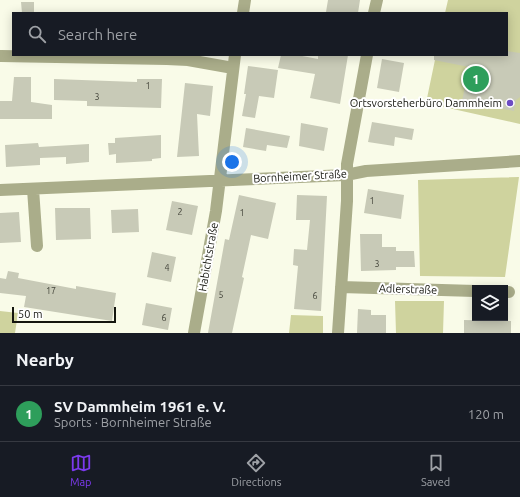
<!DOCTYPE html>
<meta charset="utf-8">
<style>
:root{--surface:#171b24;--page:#20242c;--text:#f1f3f6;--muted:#9ea1a6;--line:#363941;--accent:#7c3aed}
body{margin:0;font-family:Ubuntu,sans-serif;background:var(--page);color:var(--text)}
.controls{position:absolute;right:12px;bottom:12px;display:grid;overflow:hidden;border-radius:0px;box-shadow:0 2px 10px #0003}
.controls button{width:36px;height:36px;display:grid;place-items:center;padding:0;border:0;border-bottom:1px solid var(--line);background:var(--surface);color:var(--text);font:20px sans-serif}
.scale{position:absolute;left:12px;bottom:10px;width:104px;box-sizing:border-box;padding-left:4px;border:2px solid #15160f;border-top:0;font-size:11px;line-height:14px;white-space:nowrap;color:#15160f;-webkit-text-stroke:3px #fff;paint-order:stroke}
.you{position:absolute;left:232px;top:162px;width:14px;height:14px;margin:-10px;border:3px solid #fff;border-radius:50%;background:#1a73e8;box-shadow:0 0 0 6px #1a73e833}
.badge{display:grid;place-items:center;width:26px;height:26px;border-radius:50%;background:var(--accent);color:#fff;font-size:13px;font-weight:700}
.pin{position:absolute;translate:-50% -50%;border:2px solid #fff;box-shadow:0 1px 4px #0006}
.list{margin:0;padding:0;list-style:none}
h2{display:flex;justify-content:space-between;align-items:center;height:52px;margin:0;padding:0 16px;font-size:17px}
h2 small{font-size:13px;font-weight:400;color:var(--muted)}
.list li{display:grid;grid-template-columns:26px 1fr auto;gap:12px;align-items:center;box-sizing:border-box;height:56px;padding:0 16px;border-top:1px solid var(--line)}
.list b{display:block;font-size:15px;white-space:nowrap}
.list p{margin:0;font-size:13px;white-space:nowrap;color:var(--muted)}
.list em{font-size:13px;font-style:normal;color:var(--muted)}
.icon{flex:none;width:22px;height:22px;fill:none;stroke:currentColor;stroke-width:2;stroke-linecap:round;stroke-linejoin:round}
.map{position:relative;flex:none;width:520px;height:333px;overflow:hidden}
.search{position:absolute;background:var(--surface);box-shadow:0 2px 10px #0003;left:12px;right:12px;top:12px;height:44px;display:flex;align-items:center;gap:10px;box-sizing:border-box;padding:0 14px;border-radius:0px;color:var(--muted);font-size:15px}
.sheet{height:108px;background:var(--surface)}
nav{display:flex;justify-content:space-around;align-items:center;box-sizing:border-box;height:56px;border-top:1px solid var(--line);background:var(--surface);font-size:11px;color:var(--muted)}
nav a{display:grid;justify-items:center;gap:2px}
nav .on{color:var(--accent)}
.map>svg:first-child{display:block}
.green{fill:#cfd39e}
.building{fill:#c8cab7}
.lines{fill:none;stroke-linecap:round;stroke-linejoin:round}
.street{stroke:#aaad8a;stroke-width:12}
.poi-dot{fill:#6d4bc4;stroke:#fff;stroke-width:1.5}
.labels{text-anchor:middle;stroke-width:4;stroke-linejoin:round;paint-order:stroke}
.number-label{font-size:9px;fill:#424339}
.poi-label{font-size:11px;fill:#15160f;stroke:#fff;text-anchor:end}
.street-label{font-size:11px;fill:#15160f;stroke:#fff}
</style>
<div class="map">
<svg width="520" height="333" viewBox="0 0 520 333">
<rect width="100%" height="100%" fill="#f9fbe8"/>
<path class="green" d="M448 0H520V124L426 103 436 55H507V13H445Z
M519 177 505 277 420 276 418 180Z
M395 301H444L443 333H396Z
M0 311 18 313 15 333H0Z
M291 315 323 316V333H289Z"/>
<path class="building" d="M328 0H360L358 13 326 12Z
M21 2H34V13H22Z
M507 51 520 53V97L516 100 514 111 462 101 469 67 434 60V55H507Z
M281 55H297L318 59V55H348L340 104 310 98 315 74 278 68Z
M382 59 404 63 399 92 377 88Z
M248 66 278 70 274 98 259 96 255 118 242 116 246 94H244Z
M14 77H31V102L52 105V119H0V101H12Z
M54 79 137 82V79H162L161 108 87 106V101L54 100Z
M185 83 213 86 210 116 197 114 199 156 177 157Z
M372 122 414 129 412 140 395 137 394 146 368 142Z
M301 123 328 128 324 151 299 146Z
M246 128 290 136 287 148 267 145 266 151 243 147Z
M161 135V158L152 159V161L116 163V154L109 155 108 143H115V138Z
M38 143 39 147 89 144V162L66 164V157L40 158V165L6 167 5 145Z
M368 189 404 195 401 219 364 213Z
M239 195 276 203 268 239 251 235 242 277 244 278 232 333H208L225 239 229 240Z
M297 195 327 196 321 311 294 309 298 266 293 265 294 249 307 250 310 220H296Z
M172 201 198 206 192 235 166 230Z
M55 208H90L91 239 56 240Z
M138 209 139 232 112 233 111 210Z
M19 212 21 242 0 243V213Z
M360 234H382V247H396V251H414L415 267H396V270L361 271Z
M152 252 176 257 171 282 147 277Z
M8 271 19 273 18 278 76 289V286L116 293 112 321 24 307 26 296 0 293V278L6 279Z
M146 303 172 308 168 330 142 325Z
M358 309 371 310V315H386V333H357Z
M464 320 511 321V333H464Z"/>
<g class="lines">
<path class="street" d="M243 13 245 0
M374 13 377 0
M1 56 167 59 188 60 233 68
M33 189 37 246
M0 190 346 175 366 171 520 161
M341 287 475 291
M505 292H509
M194 333 216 211 235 55
M338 333 347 201V164L367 55"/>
</g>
<circle class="poi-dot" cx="510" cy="103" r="4"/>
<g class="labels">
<g class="number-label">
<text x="148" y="89">1</text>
<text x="97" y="100">3</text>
<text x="372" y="204">1</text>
<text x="180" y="215">2</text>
<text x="242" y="216">1</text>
<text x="377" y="267">3</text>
<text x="167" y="271">4</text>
<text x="51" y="294">17</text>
<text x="221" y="298">5</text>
<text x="315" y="299">6</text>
<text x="164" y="321">6</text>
</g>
<g class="poi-label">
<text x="502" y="107">Ortsvorsteherbüro Dammheim</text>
</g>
<g class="street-label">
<text transform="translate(300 176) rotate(-3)" y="4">Bornheimer Straße</text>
<text transform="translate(208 257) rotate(-80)" y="4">Habichtstraße</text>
<text transform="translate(408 289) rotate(2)" y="4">Adlerstraße</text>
</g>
</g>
</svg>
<div class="controls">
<button><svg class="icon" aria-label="layers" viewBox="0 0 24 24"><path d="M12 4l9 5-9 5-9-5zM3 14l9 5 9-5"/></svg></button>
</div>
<div class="scale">50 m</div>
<div class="you"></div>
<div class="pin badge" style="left:476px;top:79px;background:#2e9e5b">1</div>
<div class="search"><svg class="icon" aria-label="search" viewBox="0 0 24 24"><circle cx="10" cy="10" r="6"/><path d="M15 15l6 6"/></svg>Search here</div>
</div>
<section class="sheet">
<h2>Nearby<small></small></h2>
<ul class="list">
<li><span class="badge" style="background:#2e9e5b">1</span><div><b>SV Dammheim 1961 e. V.</b><p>Sports · Bornheimer Straße</p></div><em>120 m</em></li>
</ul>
</section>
<nav>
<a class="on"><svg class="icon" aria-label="map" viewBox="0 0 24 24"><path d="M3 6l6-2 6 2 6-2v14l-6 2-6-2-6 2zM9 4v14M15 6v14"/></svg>Map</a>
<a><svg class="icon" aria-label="directions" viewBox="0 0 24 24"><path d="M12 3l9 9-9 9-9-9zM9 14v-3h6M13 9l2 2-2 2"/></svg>Directions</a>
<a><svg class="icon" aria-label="saved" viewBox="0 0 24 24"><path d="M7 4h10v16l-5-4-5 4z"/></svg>Saved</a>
</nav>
